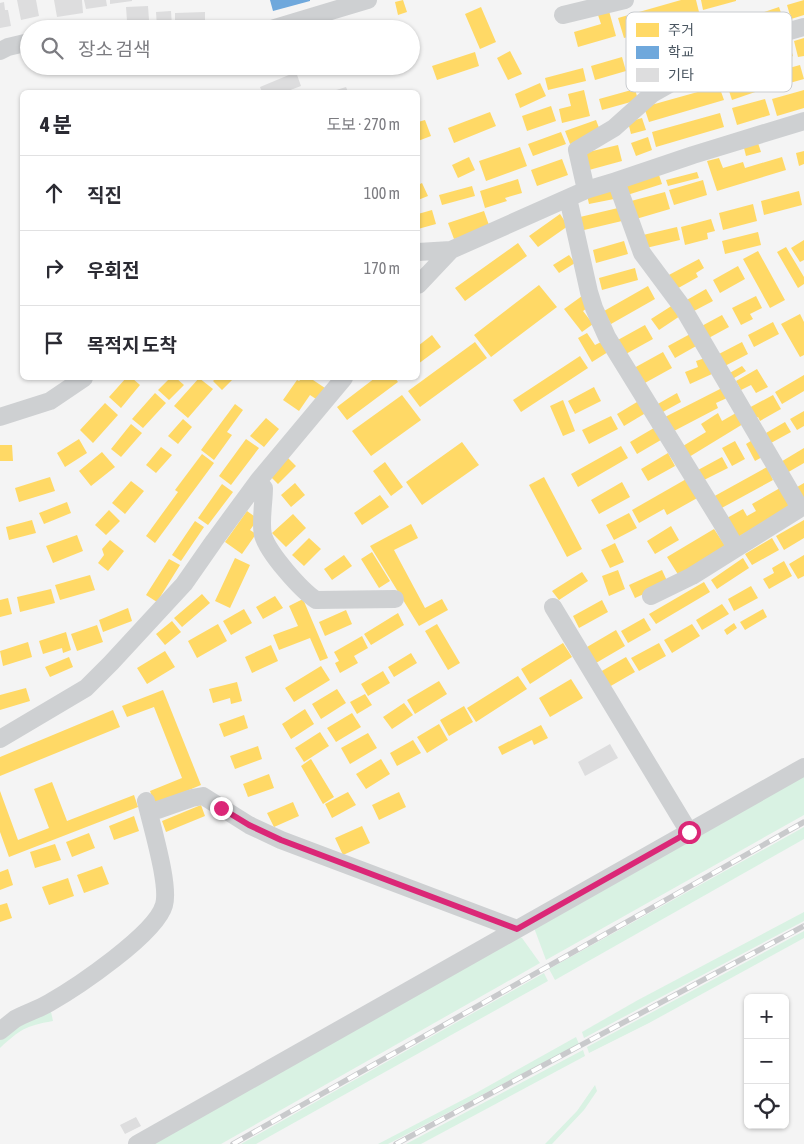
<!DOCTYPE html>
<html lang="ko">
<meta charset="utf-8">
<style>
:root{--surface:#fff;--page:#f2f2f3;--text:#2b2b33;--muted:#7c7c81;--line:#e1e1e2}
body{margin:0;font-family:"Asap Condensed","Noto Sans KR",sans-serif;background:var(--page);color:var(--text)}
.controls{position:absolute;right:15px;bottom:15px;display:grid;overflow:hidden;border-radius:8px;box-shadow:0 1px 4px #0004}
.controls button{width:45px;height:45px;display:grid;place-items:center;padding:0;border:0;border-bottom:1px solid var(--line);background:var(--surface);color:var(--text);font:25px sans-serif}
.stop{position:absolute;width:15px;height:15px;margin:-11px;border:4px solid #db2777;border-radius:50%;background:#fff}
.stop.end{background:#db2777;border-color:#fff;box-shadow:0 1px 5px #0008}
.list{margin:0;padding:0;list-style:none}
h2{display:flex;justify-content:space-between;align-items:center;height:65px;margin:0;padding:0 20px;font-size:21px}
h2 small{font-size:16px;font-weight:400;color:var(--muted)}
.list li{display:grid;grid-template-columns:32px 1fr auto;gap:15px;align-items:center;box-sizing:border-box;height:75px;padding:0 20px;border-top:1px solid var(--line)}
.list b{display:block;font-size:19px;white-space:nowrap}
.list em{font-size:16px;font-style:normal;color:var(--muted)}
.icon{flex:none;width:28px;height:28px;fill:none;stroke:currentColor;stroke-width:2;stroke-linecap:round;stroke-linejoin:round}
.map{position:relative;flex:none;width:804px;height:1144px;overflow:hidden}
.search{position:absolute;background:var(--surface);box-shadow:0 1px 4px #0004;left:20px;top:20px;width:400px;height:55px;display:flex;align-items:center;gap:12px;box-sizing:border-box;padding:0 18px;border-radius:28px;color:var(--muted);font-size:19px}
.panel{position:absolute;background:var(--surface);box-shadow:0 1px 4px #0004;left:20px;top:90px;width:400px;height:290px;border-radius:8px}
.map>svg:first-child{display:block}
.green{fill:#d9f2e3}
.homes{fill:#ffd966}
.schools{fill:#6fa8dc}
.building{fill:#ddddde}
.lines{fill:none;stroke-linecap:round;stroke-linejoin:round}
.minor{stroke:#ced0d2;stroke-width:18}
.rail-casing{stroke:#c9cacc;stroke-width:5.5}
.rail{stroke:#fff;stroke-width:4;stroke-dasharray:11;stroke-linecap:butt}
.route{stroke:#db2777;stroke-width:6}
.key{fill:#fff;stroke:#c9ccd0;stroke-width:1}
.key-label{font-size:14px;fill:#4a5661}
</style>
<div class="map">
<svg width="804" height="1144" viewBox="0 0 804 1144">
<rect width="100%" height="100%" fill="#f4f4f4"/>
<path class="green" d="M804 773V815L546 960 533 925Z
M804 827V839L555 980 549 969Z
M804 912V921L584 1038 582 1032 638 1000Z
M804 931V938L649 1023 589 1053 587 1047Z
M517 937 522 938 540 963 221 1144H150Z
M544 973 548 981 256 1144H241Z
M50 1007 53 1021C25 1026 21 1029 0 1048V1038Z
M576 1037 579 1044 388 1144H378L476 1093Z
M583 1050 585 1056 421 1144H406Z
M595 1085 597 1091 584 1110 552 1144H545L577 1111Z"/>
<path class="homes" d="M403 0 407 12 398 15 395 2Z
M681 0H696L699 12 658 24 660 28 624 38 618 18Z
M701 0H736V1L703 10Z
M804 0V15L791 19 787 5Z
M481 7 496 42 480 49 465 14Z
M779 7 785 24 752 35 747 18Z
M609 11 616 36 578 47 574 32 601 24 598 15Z
M804 38V56L798 57 794 41Z
M659 43 665 61 631 71 626 52Z
M789 43 793 56 760 67 756 54Z
M510 51 522 74 508 80 497 58Z
M475 52 479 66 437 80 432 66Z
M622 57 626 71 595 80 591 66Z
M800 65 804 79 768 89 764 75Z
M583 68 586 81 548 90 545 78Z
M757 76 761 90 732 100 727 85Z
M540 83 546 96 520 108 515 94Z
M719 86 724 100 649 122 644 107Z
M635 89 638 100 602 110 599 99Z
M584 90 590 116 562 123 559 109 571 106 568 94Z
M804 90V108L777 116 772 99Z
M765 99 770 115 737 125 732 108Z
M551 106 556 121 527 131 522 116Z
M490 112 496 126 454 143 448 128Z
M720 113 724 127 656 147 652 132Z
M642 118 646 130 631 134 628 122Z
M425 120 431 136 418 141V122Z
M596 120 601 133 570 144 565 131Z
M561 132 566 144 533 156 528 144Z
M648 137 652 150 636 156 631 143Z
M758 143 761 152 746 156 744 148Z
M618 145 622 161 589 170 584 153Z
M520 147 527 166 486 181 479 161Z
M804 151V164L799 166 796 153Z
M469 157 475 170 458 178 452 165Z
M782 157 786 170 717 191 707 161 719 158 723 168 743 162 745 168Z
M562 159 568 175 537 186 531 170Z
M697 172 699 178 668 186 666 180Z
M659 175 662 184 624 196 621 186Z
M518 179 522 193 505 198 507 201 485 208 480 191Z
M703 180 707 195 674 205 669 190Z
M422 183 428 196 418 200V185Z
M472 186 475 196 442 205 439 195Z
M612 190 614 199 589 204 587 195Z
M799 191 802 205 764 215 761 201Z
M665 192 670 209 636 219 631 201Z
M753 204 757 221 723 230 719 213Z
M618 208 622 221 584 230 580 217Z
M432 210 436 224 418 229V214Z
M484 211 490 228 454 239 448 223Z
M560 214 568 226 538 247 529 236Z
M711 219 715 231 707 233 708 239 685 245 681 227Z
M677 227 680 240 646 248 643 235Z
M758 232 761 245 725 254 722 241Z
M804 240V260L800 262 791 248Z
M624 241 628 254 596 263 593 250Z
M518 243 527 256 465 301 455 288Z
M786 247 804 277V284L798 288 777 252Z
M758 251 785 300 770 308 743 259Z
M569 255 575 263 559 273 553 265Z
M699 259 704 268 696 273 698 277 673 291 665 277Z
M738 266 745 279 720 293 713 280Z
M635 268 638 280 602 290 599 278Z
M539 285 557 307 491 357 474 335Z
M648 286 655 299 611 324 604 311Z
M706 289 713 301 692 312 685 301Z
M582 296 590 306 583 311 593 324 582 332 564 309Z
M756 296 762 308 750 314 753 319 741 325 732 308Z
M673 305 680 316 659 330 651 319Z
M800 314 804 322V355L800 357 781 324Z
M722 315 729 327 705 340 698 328Z
M773 322 779 334 754 347 748 335Z
M645 325 653 339 624 355 616 341Z
M587 333 595 345 601 342 608 352 592 362 578 338Z
M692 333 698 345 675 358 668 346Z
M432 335 441 347 418 364V346Z
M475 342 487 358 420 407 408 391Z
M742 342 748 354 721 368 715 356Z
M663 352 672 368 643 384 634 368Z
M580 356 588 368 521 412 513 400Z
M705 358 712 374 690 384 685 372 698 367 696 361Z
M742 366 746 371 729 381 726 375Z
M757 369 768 387 756 393 751 385 741 390 736 381Z
M804 375V391L782 404 775 392Z
M126 378H132L140 385 121 408 109 397Z
M170 378H176L184 385 169 400 158 390Z
M199 378 213 389 188 418 174 406Z
M216 378H234L222 390 213 381Z
M302 378H310L325 388 316 399 310 395 299 411 283 400 297 380 299 381Z
M375 378H395L398 382 347 420 337 407Z
M594 387 601 401 575 414 568 401Z
M722 388 727 398 716 403 718 408 672 432 665 417Z
M155 393 166 403 143 428 132 419Z
M677 393 681 402 661 413 656 405Z
M402 395 421 420 371 456 352 431Z
M773 395 781 409 760 421 758 417 751 420 745 410Z
M642 399 649 411 624 426 617 414Z
M563 400 575 431 563 436 550 406Z
M105 403 118 415 93 443 80 430Z
M235 404 243 410 227 432 232 435 214 460 201 450Z
M804 411V426L797 430 790 419Z
M718 413 722 421 736 413 743 424 689 457 683 446 706 432 701 424Z
M611 416 618 429 589 444 582 430Z
M266 418 279 429 264 447 250 436Z
M183 419 192 427 178 444 168 436Z
M785 422 791 432 771 443 766 433Z
M131 424 142 433 121 457 111 449Z
M659 425 666 437 637 454 630 442Z
M79 439 87 453 65 467 57 453Z
M246 439 259 448 231 485 219 476Z
M754 439 764 456 755 461 746 444Z
M735 441 745 459 732 466 722 448Z
M462 442 479 465 422 505 406 482Z
M0 445H12L13 461H0Z
M621 446 628 458 578 487 571 474Z
M161 447 172 455 156 473 146 465Z
M804 448V463L785 474 779 463Z
M102 452 115 467 91 486 79 471Z
M668 453 675 466 648 481 641 469Z
M202 454 214 463 155 543 146 536 178 492 175 490Z
M287 457 296 466 278 484 269 475Z
M722 457 728 468 704 480 698 470Z
M385 462 403 487 391 496 373 471Z
M767 467 773 480 718 510 711 498Z
M50 477 55 491 19 502 15 488Z
M544 477 582 549 567 557 529 485Z
M688 478 699 497 667 515 664 509 639 523 632 510Z
M131 481 144 491 125 514 112 503Z
M622 482 630 497 599 514 591 500Z
M295 483 305 495 291 507 281 495Z
M804 483V499L792 490Z
M222 484 233 492 208 525 198 518Z
M780 488 791 507 738 537 727 518 743 509 747 516 756 511 752 504Z
M380 495 389 507 362 525 354 513Z
M67 502 71 513 44 524 39 513Z
M109 510 120 521 106 535 95 525Z
M247 511 258 519 250 530 256 534 242 554 225 542Z
M629 513 637 528 614 540 606 525Z
M293 514 306 528 286 547 272 533Z
M32 520 36 533 9 540 6 527Z
M804 520V538L784 550 776 536Z
M195 521 204 527 181 561 172 555Z
M411 524 418 538 394 550 425 608 442 599 448 610 419 626 370 546Z
M671 526 679 540 655 554 647 541Z
M714 529 726 547 679 576 667 557Z
M77 535 83 551 53 563 46 546Z
M309 538 321 549 304 566 292 555Z
M772 538 779 550 752 565 745 554Z
M110 540 124 551 108 571 98 563 104 555 102 549Z
M615 543 624 562 610 568 601 550Z
M372 552 390 581 379 588 361 559Z
M344 555 352 566 332 580 324 569Z
M804 555V576L798 579 789 564Z
M235 558 250 565 230 608 215 601Z
M743 558 749 568 717 589 711 580Z
M169 559 180 565 157 602 146 595Z
M784 561 792 576 769 589 763 579 774 573 772 568Z
M618 570 625 589 609 596 602 576Z
M662 570 668 583 635 598 629 585Z
M582 572 588 581 559 600 552 591Z
M90 575 95 590 60 600 55 585Z
M704 582 710 592 656 624 649 614Z
M751 586 758 598 734 611 728 599Z
M51 589 55 603 20 612 17 597Z
M202 594 210 603 182 627 174 618Z
M275 596 283 608 263 619 256 607Z
M8 598 12 614 0 617V600Z
M303 599 328 658 320 661 310 638 279 650 273 635 298 626 289 606Z
M602 600 608 612 579 628 573 616Z
M722 604 729 614 702 630 696 620Z
M128 608 132 621 103 632 99 620Z
M244 609 252 623 231 635 223 621Z
M763 609 767 617 745 630 740 622Z
M346 610 352 624 325 636 319 622Z
M398 613 404 625 371 645 364 634Z
M644 618 651 630 628 643 621 631Z
M172 621 181 632 165 645 156 634Z
M734 623 737 628 727 635 724 630Z
M218 624 227 641 197 658 188 641Z
M437 624 460 663 448 670 425 631Z
M692 624 700 636 672 653 664 640Z
M97 625 103 642 77 651 71 634Z
M616 630 625 646 596 663 587 647Z
M66 632 71 650 63 653 62 648 43 654 39 641Z
M362 636 368 648 354 656 358 663 340 673 335 663 339 661 334 652Z
M28 642 32 657 3 666 0 651Z
M563 643 572 657 530 684 521 669Z
M659 643 666 656 639 671 631 658Z
M271 645 278 661 252 673 245 657Z
M165 651 175 667 147 684 137 668Z
M411 653 417 663 394 677 388 667Z
M69 657 73 667 50 677 45 667Z
M626 657 635 672 609 687 600 672Z
M321 666 330 680 294 702 285 688Z
M383 671 390 683 368 696 361 684Z
M518 676 527 689 476 722 467 708Z
M571 679 583 698 550 717 539 698Z
M439 681 447 694 415 714 407 700Z
M237 682 242 701 231 704 230 698 213 703 209 689Z
M26 688 30 701 0 710V695Z
M337 689 346 703 321 719 312 704Z
M163 690 201 785 155 804 150 791 182 778 154 707 127 717 122 706Z
M365 694 372 705 357 714 350 702Z
M404 703 413 715 392 729 383 717Z
M464 706 473 722 449 736 440 720Z
M305 709 314 724 291 739 282 724Z
M113 710 120 727 0 776V757Z
M352 713 361 727 336 742 327 728Z
M244 715 248 728 224 737 219 724Z
M439 724 448 740 427 753 417 737Z
M541 725 548 738 534 745 532 740 502 755 498 747Z
M320 732 329 746 304 762 295 748Z
M368 733 377 748 350 764 341 748Z
M413 740 421 753 397 766 390 753Z
M258 746 262 759 235 769 230 756Z
M311 759 334 797 323 804 301 766Z
M381 759 390 774 366 789 356 774Z
M269 774 274 788 248 797 243 784Z
M52 782 67 821 134 795 138 807 9 857 0 832V791L18 840 49 828 34 789Z
M348 792 356 805 332 818 325 804Z
M399 792 406 807 379 820 372 805Z
M293 802 299 816 274 827 267 813Z
M201 805 205 816 166 832 162 821Z
M134 816 139 831 114 840 109 826Z
M362 826 370 843 343 855 335 838Z
M89 833 95 848 72 857 66 842Z
M55 844 61 860 35 868 30 852Z
M102 866 109 884 84 893 77 875Z
M8 869 13 885 0 890V872Z
M68 878 74 896 49 905 42 887Z
M7 903 12 918 0 922V905Z"/>
<path class="schools" d="M270 0H310V1L273 11Z"/>
<path class="building" d="M17 0H36L39 16 21 20Z
M54 0H82L83 13 57 17Z
M84 0H106L107 6 86 9Z
M110 0H132V1L110 4Z
M4 2 5 10H8L11 26 0 28V3Z
M148 6 149 20 127 21 126 7Z
M171 11 172 26 157 27 156 12Z
M205 12V28L175 29V13Z
M296 72 301 86 285 92H262L260 87Z
M346 87 348 92H330Z
M610 744 618 758 585 776 578 762Z
M136 1117 141 1126 125 1134 120 1125Z"/>
<g class="lines">
<path class="minor" d="M563 15 625 0
M271 29 368 0
M0 51 8 47 29 42
M616 181 642 253 683 308 800 508
M586 190 577 150 614 128 652 94 730 50 747 43 804 27
M568 198 589 292 594 308 607 337 721 522 736 548
M418 252 451 250
M418 285 451 250 586 190 616 181 693 155 804 121
M0 417 50 401 84 378
M258 481 264 488C264 501 260 523 263 535 268 553 301 590 316 600L395 599
M651 596 692 576 804 506
M553 607 689 832
M0 739 86 688 111 663 184 584 214 541 258 481 344 378
M149 813 192 798 203 796 249 825 281 840 517 929
M0 1031C5 1027 10 1023 15 1019 26 1013 39 1009 49 1003 77 987 156 934 164 905 170 885 151 824 146 801
M137 1144 804 767"/>
<g class="rail-casing">
<path id="rail" d="M233 1144 804 822
M396 1144 804 926"/>
</g>
<use href="#rail" class="rail"/>
</g>
<g class="lines">
<path class="route" d="M221 808 249 825 281 840 517 929 689 832"/>
</g>
<rect x="626" y="12" width="166" height="80" rx="8" class="key"/>
<rect x="636" y="23" width="23" height="14" fill="#ffd966"/>
<rect x="636" y="46" width="23" height="13" fill="#6fa8dc"/>
<rect x="636" y="68" width="23" height="14" fill="#ddddde"/>
<g class="key-label">
<text x="668" y="35">주거</text>
<text x="668" y="57">학교</text>
<text x="668" y="80">기타</text>
</g>
</svg>
<div class="controls">
<button>+</button>
<button>−</button>
<button><svg class="icon" aria-label="locate" viewBox="0 0 24 24"><circle cx="12" cy="12" r="6"/><path d="M12 2v4M12 18v4M2 12h4M18 12h4"/></svg></button>
</div>
<div class="stop" style="left:689px;top:832px"></div>
<div class="stop end" style="left:221px;top:808px"></div>
<div class="search"><svg class="icon" aria-label="search" viewBox="0 0 24 24"><circle cx="10" cy="10" r="6"/><path d="M15 15l6 6"/></svg>장소 검색</div>
<section class="panel">
<h2>4 분<small>도보 · 270 m</small></h2>
<ul class="list">
<li><svg class="icon" aria-label="ahead" viewBox="0 0 24 24"><path d="M12 20V5M6 11l6-6 6 6"/></svg><div><b>직진</b></div><em>100 m</em></li>
<li><svg class="icon" aria-label="right" viewBox="0 0 24 24"><path d="M7 20v-9h11M14 6l5 5-5 5"/></svg><div><b>우회전</b></div><em>170 m</em></li>
<li><svg class="icon" aria-label="arrive" viewBox="0 0 24 24"><path d="M6 21V4h12l-3 4 3 4H6"/></svg><div><b>목적지 도착</b></div></li>
</ul>
</section>
</div>
